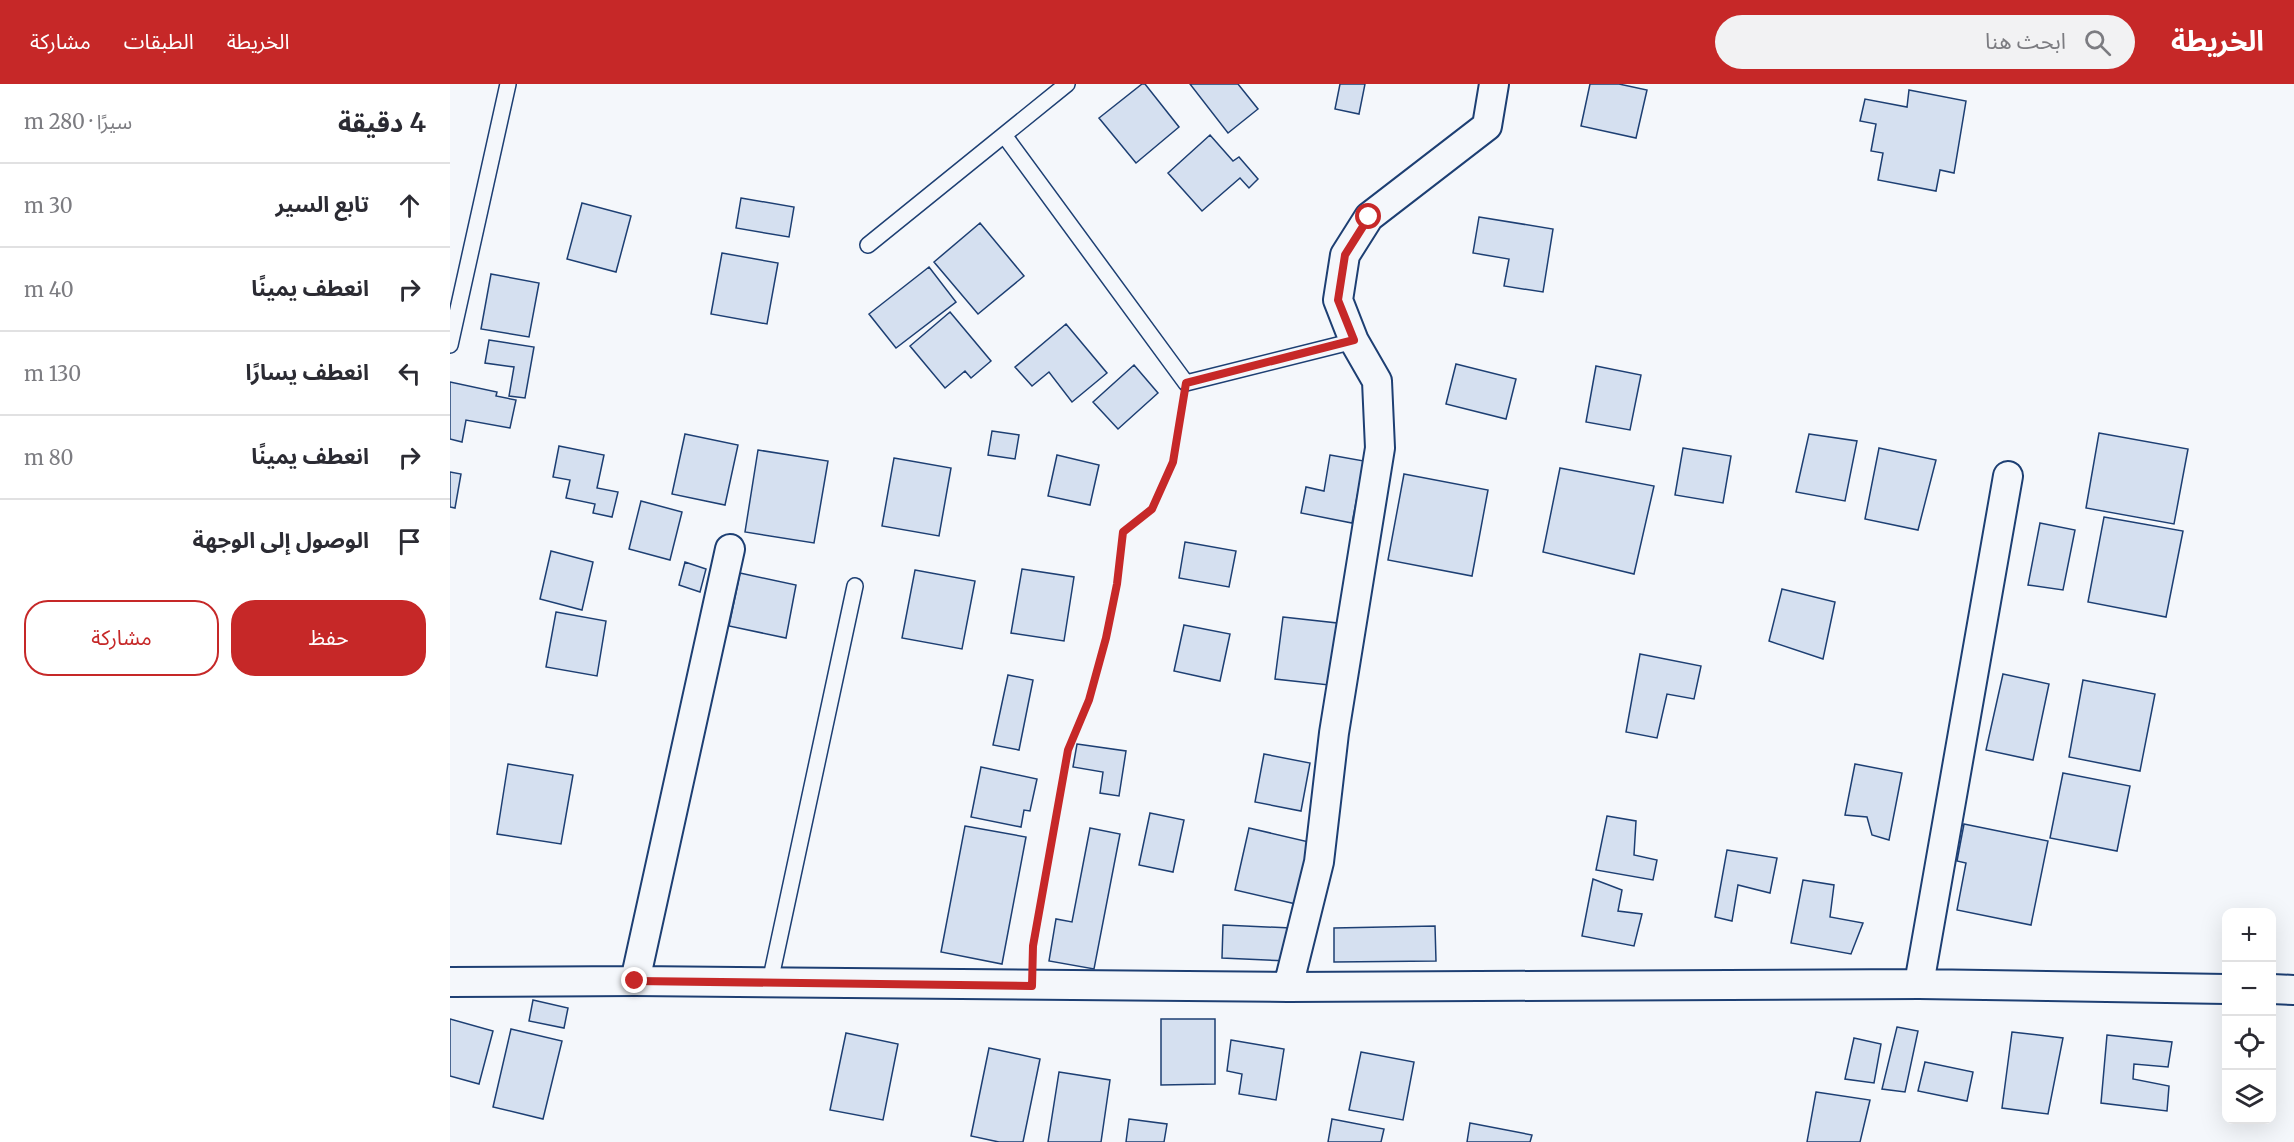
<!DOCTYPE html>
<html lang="ar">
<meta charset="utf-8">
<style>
:root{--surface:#fff;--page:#f2f2f3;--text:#2b2b33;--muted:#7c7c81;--line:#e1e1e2;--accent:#c62828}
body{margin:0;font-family:Merriweather,"Noto Sans Arabic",serif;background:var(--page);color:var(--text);direction:rtl}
.controls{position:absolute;right:18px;bottom:18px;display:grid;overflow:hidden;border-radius:12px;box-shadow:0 6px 24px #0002}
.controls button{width:54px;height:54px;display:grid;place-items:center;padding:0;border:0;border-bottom:2px solid var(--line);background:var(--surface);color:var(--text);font:30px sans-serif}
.stop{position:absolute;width:18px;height:18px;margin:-14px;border:4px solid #c62828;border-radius:50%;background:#fff}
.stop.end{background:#c62828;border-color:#fff;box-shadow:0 2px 6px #0008}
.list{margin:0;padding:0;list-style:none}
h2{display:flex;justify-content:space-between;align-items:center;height:78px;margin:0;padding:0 24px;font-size:26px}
h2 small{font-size:20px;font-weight:400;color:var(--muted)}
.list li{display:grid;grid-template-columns:39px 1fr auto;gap:18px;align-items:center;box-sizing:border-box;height:84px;padding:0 24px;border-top:2px solid var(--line)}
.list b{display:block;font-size:22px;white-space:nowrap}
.list em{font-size:20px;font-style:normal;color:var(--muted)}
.actions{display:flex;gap:12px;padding:18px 24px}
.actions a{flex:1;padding:14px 0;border:2px solid var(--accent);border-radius:24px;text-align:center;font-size:21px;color:var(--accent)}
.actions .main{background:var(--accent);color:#fff}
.icon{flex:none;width:33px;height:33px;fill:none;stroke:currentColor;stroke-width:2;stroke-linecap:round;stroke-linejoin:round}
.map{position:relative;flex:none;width:1844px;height:1058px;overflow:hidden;direction:ltr}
header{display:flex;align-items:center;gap:36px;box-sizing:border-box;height:84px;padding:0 30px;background:var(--accent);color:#fff}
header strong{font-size:28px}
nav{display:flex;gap:33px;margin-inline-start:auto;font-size:21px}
.search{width:420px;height:54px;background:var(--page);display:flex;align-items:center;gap:15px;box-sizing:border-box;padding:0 21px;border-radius:33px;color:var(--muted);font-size:22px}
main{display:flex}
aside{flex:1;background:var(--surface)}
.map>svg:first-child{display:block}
.building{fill:#d5e0f0;stroke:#1d3f73;stroke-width:1.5}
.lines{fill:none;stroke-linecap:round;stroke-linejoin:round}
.lane-casing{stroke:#1d3f73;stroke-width:18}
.street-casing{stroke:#1d3f73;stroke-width:32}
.path{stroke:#5e769c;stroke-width:4;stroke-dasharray:4.5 3;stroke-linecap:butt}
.lane{stroke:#f4f7fb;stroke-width:15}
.street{stroke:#f4f7fb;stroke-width:28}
.route{stroke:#c62828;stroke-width:8}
</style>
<header>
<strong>الخريطة</strong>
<div class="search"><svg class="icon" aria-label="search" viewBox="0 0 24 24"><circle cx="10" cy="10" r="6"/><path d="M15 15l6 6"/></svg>ابحث هنا</div>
<nav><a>الخريطة</a><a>الطبقات</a><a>مشاركة</a></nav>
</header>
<main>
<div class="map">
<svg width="1844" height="1058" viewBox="0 0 1844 1058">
<rect width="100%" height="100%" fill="#f4f7fb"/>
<path class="building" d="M692 0H695L729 43 686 79 649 34Z
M740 0H788L808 25 778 49Z
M890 0H915L909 30 885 25Z
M1140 0H1169L1197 6 1186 54 1131 42Z
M1459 6 1516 17 1504 89 1490 86 1486 107 1428 96 1433 69 1421 67 1426 40 1410 37 1415 15 1457 23Z
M760 51 783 77 789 73 808 95 799 104 790 94 752 127 718 89Z
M291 114 344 123 339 153 286 144Z
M132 119 181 132 166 188 117 175Z
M1029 133 1103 145 1093 208 1054 202 1059 175 1023 169Z
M530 139 574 192 528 230 484 178Z
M272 169 328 179 317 240 261 230Z
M479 183 506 218 446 264 419 230Z
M41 190 89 199 79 253 31 245Z
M500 228 541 277 521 294 515 287 495 304 460 262Z
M616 240 657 289 622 318 599 288 582 302 565 283Z
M39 256 84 263 75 314 59 312 64 283 35 279Z
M1006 280 1066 295 1056 335 996 320Z
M684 281 708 309 668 345 643 318Z
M1146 282 1191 291 1180 346 1136 338Z
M0 298 47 308 46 312 66 316 60 344 16 336 12 358 0 355Z
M542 347 569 351 565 375 538 371Z
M1649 349 1738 365 1724 440 1636 424Z
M235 350 288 361 275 421 222 410Z
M1359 350 1407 357 1395 417 1346 408Z
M109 362 154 371 147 404 168 408 162 433 143 429 145 420 116 414 120 396 103 393Z
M1233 364 1281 372 1273 419 1225 411Z
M1429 364 1486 376 1468 446 1415 435Z
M308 366 378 377 364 459 295 448Z
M607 371 649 381 640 421 598 412Z
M880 371 914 377 902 439 851 429 856 403 874 407Z
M444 374 501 384 489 452 432 442Z
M1110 384 1204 402 1184 490 1093 468Z
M0 388 11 390 5 424 0 423Z
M954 390 1038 406 1022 492 938 476Z
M191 417 232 428 220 476 179 465Z
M1654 433 1733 447 1716 533 1638 518Z
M1590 439 1625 446 1613 506 1578 501Z
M735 458 786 467 779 503 729 494Z
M101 467 143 478 132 526 90 515Z
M235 478 256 485 250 508 229 501Z
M572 485 624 493 614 557 561 549Z
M465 486 525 497 512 565 452 554Z
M290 489 346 501 336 554 279 542Z
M1332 505 1385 518 1373 575 1319 557Z
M106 528 156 537 147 592 96 583Z
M833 533 887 539 879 601 825 595Z
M734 541 780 550 770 597 724 587Z
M1190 570 1251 582 1244 615 1217 610 1207 654 1176 648Z
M1553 590 1599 600 1583 676 1536 666Z
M558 591 583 596 569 666 543 661Z
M1633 596 1705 610 1690 687 1619 673Z
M627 660 676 667 669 712 650 709 653 688 623 683Z
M814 670 860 679 851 727 805 718Z
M58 680 123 691 111 760 47 750Z
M1405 680 1452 689 1439 756 1422 751 1417 733 1395 731Z
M531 683 587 695 580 727 574 726 571 743 521 733Z
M1613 689 1680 702 1667 767 1600 754Z
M700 729 734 736 723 788 689 781Z
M1157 732 1186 737 1184 771 1207 776 1203 796 1146 786Z
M1514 740 1598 757 1581 841 1507 826 1516 779 1507 777Z
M515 742 576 753 552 880 491 868Z
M640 744 670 750 644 885 599 877 606 835 622 838Z
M799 744 859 758 846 820 785 806Z
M1277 766 1327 774 1320 809 1288 801 1282 837 1265 833Z
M1143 795 1172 806 1168 827 1192 830 1184 862 1132 852Z
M1353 796 1384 801 1380 833 1413 839 1401 870 1341 859Z
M773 841 841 844 839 877 772 874Z
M985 842 986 877 884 878V844Z
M83 916 118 924 114 944 79 937Z
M0 935 43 947 29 1000 0 992Z
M711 935H765V1000L711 1001Z
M1447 943 1468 947 1455 1008 1432 1005Z
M61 945 112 957 93 1035 43 1023Z
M1562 948 1613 954 1598 1030 1552 1024Z
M396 949 448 960 433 1036 380 1026Z
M1657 951 1722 958 1718 983 1684 980 1683 995 1719 1002 1717 1027 1651 1019Z
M1404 954 1431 960 1424 999 1395 995Z
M781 956 834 965 826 1016 789 1010 792 990 777 987Z
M539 964 590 975 573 1058H549L521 1052Z
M911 968 964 978 953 1036 899 1026Z
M1475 978 1523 988 1517 1017 1468 1007Z
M609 988 660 996 651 1058H598Z
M1366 1008 1420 1016 1410 1058H1357Z
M679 1035 717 1040 714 1058H676Z
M882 1035 934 1045 931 1058H878Z
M1020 1039 1082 1051 1080 1058H1017Z"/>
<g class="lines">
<g class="lane-casing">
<path id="lane" d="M554 51 736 299 904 257
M418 161 617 0
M0 261 58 0
M320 898 405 502"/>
</g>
<g class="street-casing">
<path id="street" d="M185 897 280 465
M0 898 185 897 838 903 1469 900 1776 905
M1469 900 1558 392
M838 903 869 778 884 649 930 364 927 297 904 257 888 216 895 171 919 133 1037 42 1044 0
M1822 905 1844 906"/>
</g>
<path class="path" d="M583 871 618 666 639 616 656 554 667 500 673 448 702 425 723 379 733 321"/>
<use href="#lane" class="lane"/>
<use href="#street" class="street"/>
</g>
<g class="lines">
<path class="route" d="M185 897 582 902 583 862 618 666 639 616 656 554 667 500 673 448 702 425 723 378 736 299 904 256 888 216 895 171 919 133"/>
</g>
</svg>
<div class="controls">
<button>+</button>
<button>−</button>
<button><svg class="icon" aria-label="locate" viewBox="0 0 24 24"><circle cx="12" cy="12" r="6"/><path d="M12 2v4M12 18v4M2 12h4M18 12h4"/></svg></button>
<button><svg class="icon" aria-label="layers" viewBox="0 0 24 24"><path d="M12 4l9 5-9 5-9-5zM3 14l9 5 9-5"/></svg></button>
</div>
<div class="stop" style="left:919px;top:133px"></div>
<div class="stop end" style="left:185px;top:897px"></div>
</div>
<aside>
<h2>4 دقيقة<small>سيرًا · 280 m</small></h2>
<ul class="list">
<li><svg class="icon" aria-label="ahead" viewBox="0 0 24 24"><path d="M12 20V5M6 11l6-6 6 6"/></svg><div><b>تابع السير</b></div><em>30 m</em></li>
<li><svg class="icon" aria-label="right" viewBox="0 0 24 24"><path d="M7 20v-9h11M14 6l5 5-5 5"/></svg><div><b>انعطف يمينًا</b></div><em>40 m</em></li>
<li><svg class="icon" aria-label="left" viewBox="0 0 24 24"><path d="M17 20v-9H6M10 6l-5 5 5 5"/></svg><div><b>انعطف يسارًا</b></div><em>130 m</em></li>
<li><svg class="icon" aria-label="right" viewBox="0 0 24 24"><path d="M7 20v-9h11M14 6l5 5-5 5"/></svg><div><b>انعطف يمينًا</b></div><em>80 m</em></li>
<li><svg class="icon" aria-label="arrive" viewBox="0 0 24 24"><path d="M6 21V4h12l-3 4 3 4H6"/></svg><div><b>الوصول إلى الوجهة</b></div></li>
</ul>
<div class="actions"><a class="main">حفظ</a><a>مشاركة</a></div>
</aside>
</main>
